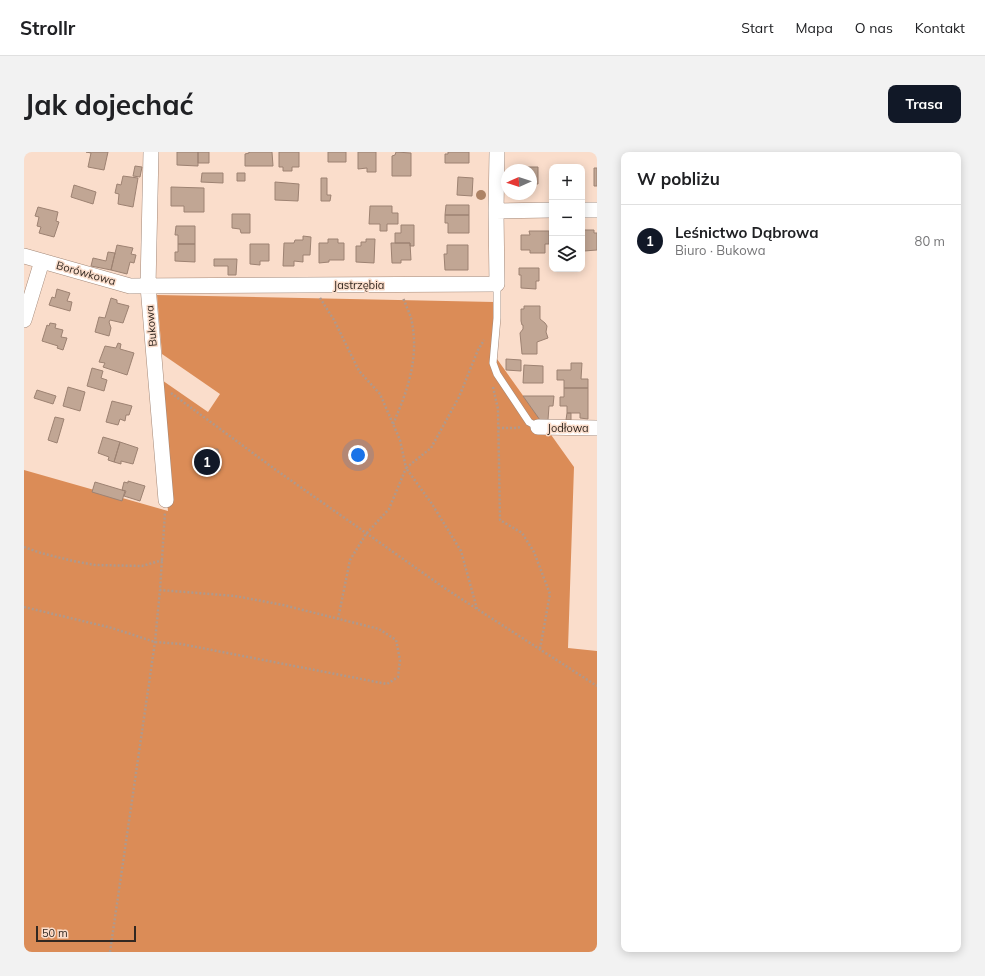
<!DOCTYPE html>
<html lang="pl">
<meta charset="utf-8">
<style>
:root{--surface:#fff;--page:#f2f2f2;--text:#202124;--muted:#757577;--line:#e0e0e0;--accent:#111827}
body{margin:0;font-family:Mulish,sans-serif;background:var(--page);color:var(--text)}
.controls{position:absolute;right:12px;top:12px;display:grid;overflow:hidden;border-radius:8px;box-shadow:0 2px 10px #0003}
.controls button{width:36px;height:36px;display:grid;place-items:center;padding:0;border:0;border-bottom:1px solid var(--line);background:var(--surface);color:var(--text);font:20px sans-serif}
.compass{position:absolute;left:477px;top:12px;width:36px;height:36px;border-radius:50%;background:var(--surface);box-shadow:0 2px 10px #0003;rotate:267deg}
.scale{position:absolute;left:12px;bottom:10px;width:100px;box-sizing:border-box;padding-left:4px;border:2px solid #322821;border-top:0;font-size:11px;line-height:14px;white-space:nowrap;color:#322821;-webkit-text-stroke:3px #faddcb;paint-order:stroke}
.you{position:absolute;left:334px;top:303px;width:14px;height:14px;margin:-10px;border:3px solid #fff;border-radius:50%;background:#1a73e8;box-shadow:0 0 0 6px #1a73e833}
.badge{display:grid;place-items:center;width:26px;height:26px;border-radius:50%;background:var(--accent);color:#fff;font-size:13px;font-weight:700}
.pin{position:absolute;translate:-50% -50%;border:2px solid #fff;box-shadow:0 1px 4px #0006}
.list{margin:0;padding:0;list-style:none}
h2{display:flex;justify-content:space-between;align-items:center;height:52px;margin:0;padding:0 16px;font-size:17px}
h2 small{font-size:13px;font-weight:400;color:var(--muted)}
.list li{display:grid;grid-template-columns:26px 1fr auto;gap:12px;align-items:center;box-sizing:border-box;height:72px;padding:0 16px;border-top:1px solid var(--line)}
.list b{display:block;font-size:15px;white-space:nowrap}
.list p{margin:0;font-size:13px;white-space:nowrap;color:var(--muted)}
.list em{font-size:13px;font-style:normal;color:var(--muted)}
.icon{flex:none;width:22px;height:22px;fill:none;stroke:currentColor;stroke-width:2;stroke-linecap:round;stroke-linejoin:round}
.map{position:relative;flex:none;width:573px;height:800px;overflow:hidden;border-radius:8px}
header{display:flex;align-items:center;gap:24px;box-sizing:border-box;height:56px;padding:0 20px;background:var(--surface);border-bottom:1px solid var(--line)}
header strong{font-size:19px}
nav{display:flex;gap:22px;margin-inline-start:auto;font-size:14px}
.intro{display:flex;align-items:center;justify-content:space-between;box-sizing:border-box;height:96px;padding:0 24px}
h1{margin:0;font-size:28px}
.button{padding:10px 18px;border-radius:8px;background:var(--accent);color:#fff;font-size:14px;font-weight:700}
main{display:flex;gap:24px;padding:0 24px}
aside{flex:1;background:var(--surface);border-radius:8px;box-shadow:0 2px 10px #0003}
.map>svg:first-child{display:block}
.forest{fill:#db8c57}
.building{fill:#c1a694;stroke:#9d8272}
.lines{fill:none;stroke-linecap:round;stroke-linejoin:round}
.service-casing{stroke:#a38878;stroke-width:8}
.minor-casing{stroke:#a38878;stroke-width:16}
.path{stroke:#af998c;stroke-width:2.5;stroke-dasharray:2 2;stroke-linecap:butt}
.service{stroke:#fff;stroke-width:7}
.minor{stroke:#fff;stroke-width:15}
.tree{fill:#ad8365}
.labels{text-anchor:middle;stroke-width:3;stroke-linejoin:round;paint-order:stroke}
.street-label{font-size:11px;fill:#322821;stroke:#faddcb}
</style>
<header>
<strong>Strollr</strong>
<nav><a>Start</a><a>Mapa</a><a>O nas</a><a>Kontakt</a></nav>
</header>
<div class="intro"><h1>Jak dojechać</h1><a class="button">Trasa</a></div>
<main>
<div class="map">
<svg width="573" height="800" viewBox="0 0 573 800">
<rect width="100%" height="100%" fill="#faddcb"/>
<path class="forest" d="M133 143 470 150 473 207 550 315 544 496 573 499V800H0V318L144 359 132 224 184 260 196 242 138 202Z"/>
<path class="building" d="M62 0H84L80 18 64 15 67 1Z
M153 0H174V14L153 13Z
M174 0H185V11H174Z
M225 0H248L249 14H221V2L225 1Z
M255 0H275V15H268V19H259V15H255Z
M304 0H322V10H304Z
M334 0H352V20H343V16L334 17Z
M372 0 387 1V24H368V4L371 3Z
M424 0H445V11H421V2H424Z
M111 14 118 15 116 25 109 24Z
M495 15H514V32H507V18H495Z
M570 16H573V34H570Z
M178 21H199V31L177 30Z
M213 21H221V29H213Z
M99 24 114 26 109 55 94 52 95 42 91 41 93 32 97 33Z
M434 25 449 26 448 44 433 43Z
M297 26H303V43H307L306 49H297Z
M251 30 275 32 274 49 251 48Z
M50 33 72 40 69 52 47 45Z
M147 35 180 36V60H160V54H147Z
M422 53H445V63H421Z
M346 54H368V61H374V72H363V79H356V72H345Z
M14 55 34 60 32 69 35 70 30 85 15 81 17 75 13 74 15 65 11 64Z
M208 62H226V81H217L216 77 208 76Z
M421 63H445V81H424V71H421Z
M377 73H390V94H386V91H371V81H377Z
M152 74H171V92H154V83H151Z
M560 78H570V81H573V98L560 99Z
M505 79H525V92H521V101H506V98H497V83H506Z
M279 84 287 85 286 103H279V110L270 109V114H259L260 91H270L271 88H279Z
M304 87H314V91H320V108H305V110L295 111V91H304Z
M342 87H351L350 111 332 110V94H337V90H342Z
M367 91H386L387 108H377V111H368Z
M154 92H171V110L151 109V100H154Z
M226 92H245V109H236V113L226 112Z
M93 93 109 96 107 102 112 103 110 111 106 110 103 122 87 118Z
M423 93H444V118H421L420 102H423Z
M84 100 91 101 87 118 67 114 69 106 82 109Z
M190 107H213L212 123H204V114H190Z
M495 116H515V129H512V137L497 136V123H495Z
M33 137 46 141 43 149 48 150 46 159 25 153 28 145 31 146Z
M87 146 93 148V151L105 154 99 171 86 168 85 170 87 176 85 184 71 180 75 165 81 166Z
M500 154H516V167L521 171 523 174 522 180 524 186 513 190V202H498L496 181 499 177V173H498L497 169V157H500Z
M26 171 32 172 31 176 39 178 37 185 43 186 39 198 33 196 34 194 18 189 23 173 25 174Z
M94 191 97 192 96 197 110 201 103 223 79 215 81 211 75 210 81 194 92 196Z
M482 207 497 208V219L482 218Z
M547 211H558L557 227H564V236H540V228H533V218H547Z
M500 213 519 214V231H499Z
M68 216 79 219 77 226 83 228 80 239 63 234Z
M44 235 61 240 56 259 39 254Z
M540 236H564V267L556 266V261H543V254H536V245H540Z
M13 238 32 244 29 252 10 246Z
M499 244H530L529 254H525L524 268H516Z
M88 249 108 254 105 263H102L101 269 96 267 94 273 82 270Z
M543 261H547V268H542Z
M31 265 40 267 33 291 24 288Z
M79 285 96 290 90 310 84 308 85 305 74 301Z
M96 290 114 296 109 312 97 309V312L90 310Z
M194 297 196 319H189L188 323H184L182 319 175 320V314H172L171 307H175L174 298Z
M104 329 121 334 116 349 100 344 102 339 98 338 100 330 104 331Z
M71 330 101 339 98 349 68 340Z"/>
<g class="lines">
<g class="service-casing">
<path id="service" d="M473 132V166L469 211 473 222 505 270 514 275"/>
</g>
<g class="minor-casing">
<path id="minor" d="M127 0 124 134 142 348
M558 58H573
M472 59 528 58
M0 104 106 134 473 132 472 59 473 0
M0 168 18 109
M514 275 573 276"/>
</g>
<path class="path" d="M296 146 310 168 335 219 356 242 376 288 382 316 365 357 342 382 326 408 314 467
M469 235 474 257 476 368 498 381 510 400 526 442 516 497
M147 241 252 318 422 437 573 534
M369 272C384 238 396 204 387 166 385 160 382 153 379 146
M474 276H491L498 275
M0 395 17 401 49 409 71 413 118 414 139 408
M0 455 88 476 131 490 157 492 363 532 374 525 376 508 372 488 355 477 259 453 211 444 136 438
M453 457 437 399 408 352 382 316 407 296 435 245 454 198 460 188
M86 800 131 490 136 438 141 360"/>
<use href="#service" class="service"/>
<use href="#minor" class="minor"/>
</g>
<circle class="tree" cx="457" cy="43" r="5"/>
<g class="labels">
<g class="street-label">
<text transform="translate(62 121) rotate(16)" y="4">Borówkowa</text>
<text x="335" y="137">Jastrzębia</text>
<text transform="translate(127 174) rotate(-95)" y="4">Bukowa</text>
<text x="544" y="280">Jodłowa</text>
</g>
</g>
</svg>
<div class="controls">
<button>+</button>
<button>−</button>
<button><svg class="icon" aria-label="layers" viewBox="0 0 24 24"><path d="M12 4l9 5-9 5-9-5zM3 14l9 5 9-5"/></svg></button>
</div>
<svg class="compass" viewBox="-18 -18 36 36"><path d="M0-13l5 13h-10z" fill="#e53935"/><path d="M0 13l5-13h-10z" fill="#757577"/></svg>
<div class="scale">50 m</div>
<div class="you"></div>
<div class="pin badge" style="left:183px;top:310px">1</div>
</div>
<aside>
<h2>W pobliżu<small></small></h2>
<ul class="list">
<li><span class="badge">1</span><div><b>Leśnictwo Dąbrowa</b><p>Biuro · Bukowa</p></div><em>80 m</em></li>
</ul>
</aside>
</main>
